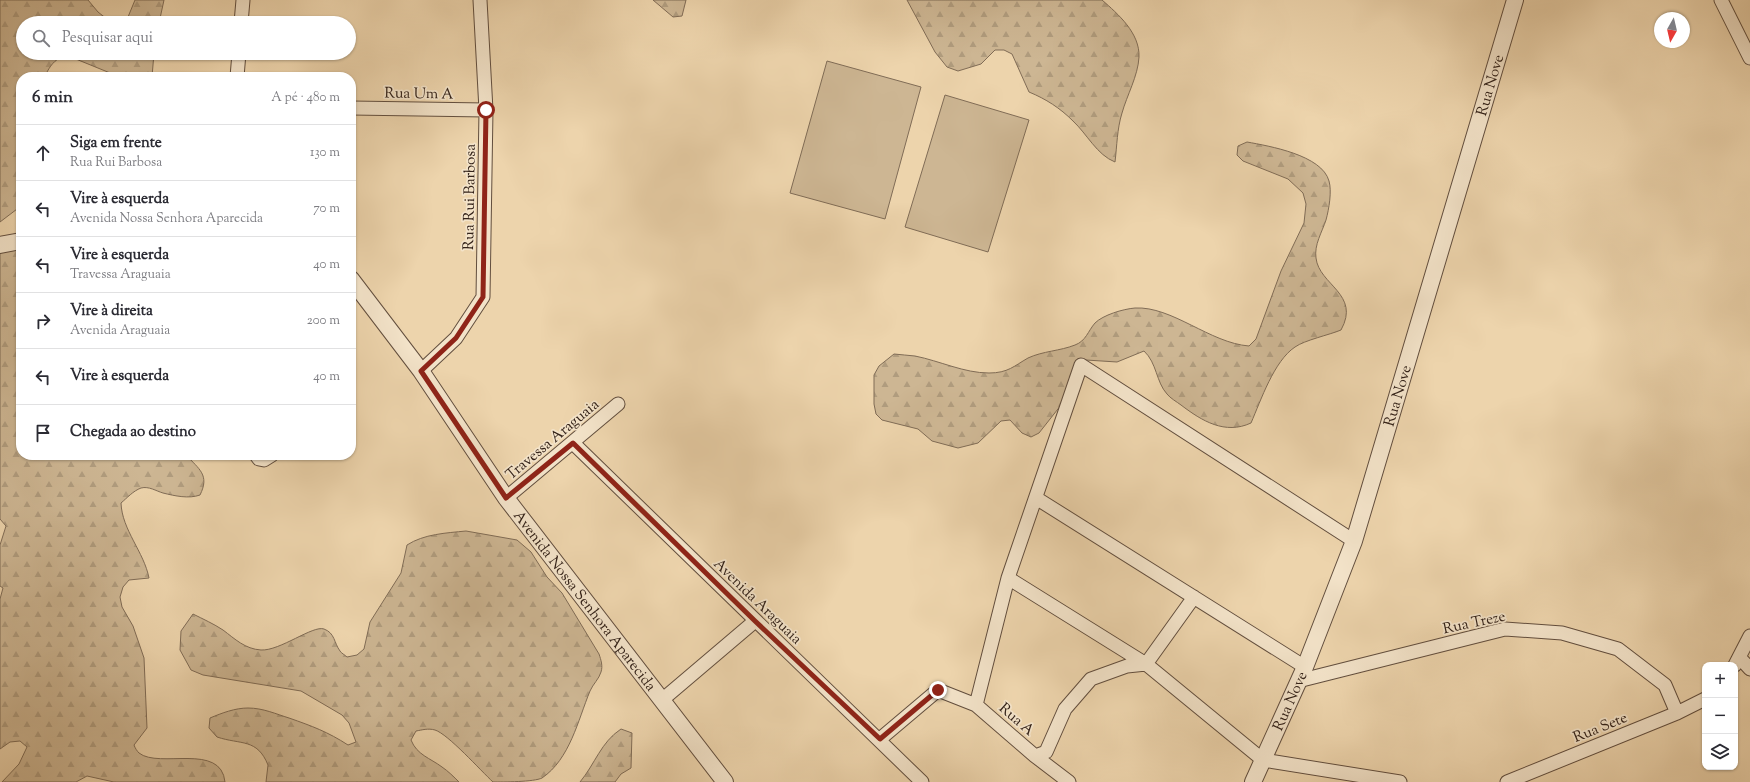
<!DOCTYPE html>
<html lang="pt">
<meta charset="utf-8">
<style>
:root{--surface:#fff;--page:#f2f2f3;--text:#2b2b33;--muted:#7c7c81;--line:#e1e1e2}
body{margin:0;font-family:"Sorts Mill Goudy",serif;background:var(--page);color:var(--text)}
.controls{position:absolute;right:12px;bottom:12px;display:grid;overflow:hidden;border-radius:8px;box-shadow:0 1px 3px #0004}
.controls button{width:36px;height:36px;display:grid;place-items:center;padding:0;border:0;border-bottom:1px solid var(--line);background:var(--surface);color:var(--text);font:20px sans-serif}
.compass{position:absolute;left:1654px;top:12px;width:36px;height:36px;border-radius:50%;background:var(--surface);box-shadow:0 1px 3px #0004;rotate:188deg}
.stop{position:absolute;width:12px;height:12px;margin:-9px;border:3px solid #8f2418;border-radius:50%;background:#fff}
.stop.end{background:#8f2418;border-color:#fff;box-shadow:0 1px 4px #0008}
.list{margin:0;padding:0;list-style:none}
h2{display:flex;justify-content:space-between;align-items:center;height:52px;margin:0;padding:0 16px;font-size:17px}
h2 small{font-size:13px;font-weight:400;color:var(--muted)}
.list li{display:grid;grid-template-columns:26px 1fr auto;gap:12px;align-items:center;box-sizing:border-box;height:56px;padding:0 16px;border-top:1px solid var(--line)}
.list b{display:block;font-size:15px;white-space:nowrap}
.list p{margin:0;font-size:13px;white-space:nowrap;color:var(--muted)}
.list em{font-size:13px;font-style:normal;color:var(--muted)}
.icon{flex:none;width:22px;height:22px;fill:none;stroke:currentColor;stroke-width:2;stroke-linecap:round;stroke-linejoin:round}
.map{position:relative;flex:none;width:1750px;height:782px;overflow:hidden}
.search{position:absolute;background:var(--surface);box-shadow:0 1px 3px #0004;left:16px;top:16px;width:340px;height:44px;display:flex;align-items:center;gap:10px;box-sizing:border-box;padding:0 14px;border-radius:22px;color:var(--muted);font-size:15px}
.panel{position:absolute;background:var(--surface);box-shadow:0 1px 3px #0004;left:16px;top:72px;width:340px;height:388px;border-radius:16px}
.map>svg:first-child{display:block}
.green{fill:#cdb693;stroke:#806c56}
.forest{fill:url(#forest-firs);stroke:#806c56}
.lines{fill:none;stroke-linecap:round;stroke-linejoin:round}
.minor-casing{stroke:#624e3e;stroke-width:15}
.tertiary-casing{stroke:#624e3e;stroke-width:18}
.minor{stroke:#f3e3c9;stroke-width:13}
.tertiary{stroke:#f3e3c9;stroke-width:16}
.route{stroke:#8f2418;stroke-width:5}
.labels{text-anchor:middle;stroke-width:3.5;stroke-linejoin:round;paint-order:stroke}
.street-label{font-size:15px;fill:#332219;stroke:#f3e3c9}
</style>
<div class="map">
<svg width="1750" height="782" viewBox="0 0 1750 782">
<defs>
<pattern id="forest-firs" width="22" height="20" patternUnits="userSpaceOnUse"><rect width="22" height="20" fill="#cdb693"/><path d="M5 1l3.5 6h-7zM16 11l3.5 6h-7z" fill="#b09c7e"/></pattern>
</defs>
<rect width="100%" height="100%" fill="#edd4ac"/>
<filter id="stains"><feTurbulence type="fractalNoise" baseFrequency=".005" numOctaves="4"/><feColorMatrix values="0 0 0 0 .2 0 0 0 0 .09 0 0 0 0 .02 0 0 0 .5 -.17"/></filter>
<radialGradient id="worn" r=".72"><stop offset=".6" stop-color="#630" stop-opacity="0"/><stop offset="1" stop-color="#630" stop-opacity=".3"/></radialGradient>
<path class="green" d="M827 61 921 87 885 219 790 193Z
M945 95 1029 120 988 252 905 227Z"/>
<path class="forest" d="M0 0H88L98 12 112 23H23V53H154L152 77H120L66 55C56 59 52 63 47 72L49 77H21V206L0 222Z
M135 0H164L159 23H122L128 17Z
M653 0H686L682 16 673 17Z
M907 0H1102C1118 14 1140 33 1139 57 1138 76 1127 95 1122 113 1117 129 1117 146 1115 162 1097 155 1087 134 1073 121 1060 108 1046 99 1029 92L1012 54 1004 50H995L981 64 958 71 947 67 935 52Z
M1247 142C1269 146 1322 155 1329 181 1332 191 1329 209 1326 220 1322 232 1314 245 1316 258 1319 285 1361 294 1341 330 1329 335 1305 340 1295 347 1274 361 1261 400 1251 423 1225 435 1202 421 1181 405 1177 402 1170 398 1167 394 1156 382 1157 363 1144 351L1117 362 1086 360 1079 365 1069 395 1039 433 1031 437 1022 433 1010 420 1001 421 978 443 958 448 932 441 918 429 882 420 876 414 874 404V375L879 366 894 354C901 355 908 355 915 356 940 361 964 373 989 373 1008 373 1014 366 1028 358 1043 351 1060 351 1075 345 1086 341 1088 331 1095 323 1103 315 1123 309 1135 308 1172 306 1210 343 1249 346L1256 339 1281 271 1304 223 1306 204 1303 193 1288 179 1243 161 1237 155 1238 146Z
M21 244V455H186C199 469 210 475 200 495 189 499 175 496 163 493 156 491 149 486 141 488 133 491 127 498 121 503 122 530 144 552 149 578L129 580 123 587 120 597 122 607 133 626 144 658 147 728 134 745C135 748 137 751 139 753 159 769 221 742 225 782H114L87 776 76 782H2L19 764 27 747 20 741 10 742 0 749V599L3 588 0 586V545L6 526 0 519V249Z
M466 531 517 540 531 552 547 577 562 593 599 654C601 660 603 666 601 672 599 679 593 684 590 691 578 720 570 759 542 778 534 782 503 782 493 782 481 771 448 734 435 730 428 728 422 730 416 731L411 740C417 755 430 758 442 767 448 771 454 777 459 782H266L268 765C257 738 241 745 217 737L209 728 210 718C222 713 235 708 248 708 263 708 276 714 289 718 312 726 328 732 348 745L356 742 349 723 342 715 301 691 203 675 191 670 180 650 181 631 193 614C203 619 214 624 223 630 235 639 245 649 261 650 280 651 313 625 324 629 335 633 334 643 340 651 341 653 345 655 347 657L357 655 364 649 370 622 401 573 407 545C424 534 446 533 466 531Z
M621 729 632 733 631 768 621 774 615 782H580C595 764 601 742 621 729Z"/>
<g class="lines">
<g class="minor-casing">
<path id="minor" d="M1721 0 1750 58
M241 23 243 0
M237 77 239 53
M351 108 486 110
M421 371 456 338 483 297 486 110 480 0
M573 443 922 782
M256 455 259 459 264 460 272 455
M506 498 618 404
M1036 498 1305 667
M1008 578 1146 664 1263 760 1400 782
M1740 658 1750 669
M1735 665 1750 636
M1298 681 1505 629 1562 633 1618 649 1665 685 1677 713
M662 700 755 621
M976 705 1008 578 1081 365 1354 541
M880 739 938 690 976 705 1035 756 1069 782
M1035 756 1046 752 1065 709 1091 679 1127 666 1146 664 1194 597
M1507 782 1677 713 1705 699"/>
</g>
<g class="tertiary-casing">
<g id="tertiary">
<path d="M0 245 21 241"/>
<path id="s1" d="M351 279 421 371 506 498 725 782"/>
<path id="s2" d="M1253 782 1305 667 1354 541 1515 0"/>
</g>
</g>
<use href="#minor" class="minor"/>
<use href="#tertiary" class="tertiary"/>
</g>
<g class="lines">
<path class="route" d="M486 110 483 297 456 338 421 371 506 498 573 443 755 621 880 739 938 690"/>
</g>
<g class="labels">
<g class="street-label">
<text dy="5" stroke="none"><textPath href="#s2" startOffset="737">Rua Nove</textPath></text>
<text transform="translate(419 93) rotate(1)" y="5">Rua Um A</text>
<text transform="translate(469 197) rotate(-89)" y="5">Rua Rui Barbosa</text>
<text dy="5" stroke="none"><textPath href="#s2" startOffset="413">Rua Nove</textPath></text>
<text transform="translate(552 439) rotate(-40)" y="5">Travessa Araguaia</text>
<text dy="5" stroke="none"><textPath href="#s1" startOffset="398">Avenida Nossa Senhora Aparecida</textPath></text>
<text transform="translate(758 601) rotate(44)" y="5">Avenida Araguaia</text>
<text transform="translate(1474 622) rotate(-12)" y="5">Rua Treze</text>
<text dy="5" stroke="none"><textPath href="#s2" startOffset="89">Rua Nove</textPath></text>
<text transform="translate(1017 719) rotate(41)" y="5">Rua A</text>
<text transform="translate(1600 727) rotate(-22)" y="5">Rua Sete</text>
</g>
</g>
<rect width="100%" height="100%" filter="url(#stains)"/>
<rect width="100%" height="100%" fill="url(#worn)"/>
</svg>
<div class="controls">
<button>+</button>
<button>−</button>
<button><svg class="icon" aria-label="layers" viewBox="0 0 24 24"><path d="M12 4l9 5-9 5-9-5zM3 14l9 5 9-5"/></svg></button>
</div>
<svg class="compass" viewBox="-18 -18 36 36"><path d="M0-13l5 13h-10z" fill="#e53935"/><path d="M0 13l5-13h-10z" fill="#7c7c81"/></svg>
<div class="stop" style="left:486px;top:110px"></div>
<div class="stop end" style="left:938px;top:690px"></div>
<div class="search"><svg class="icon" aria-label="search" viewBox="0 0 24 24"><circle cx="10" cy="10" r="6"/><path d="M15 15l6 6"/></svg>Pesquisar aqui</div>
<section class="panel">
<h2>6 min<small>A pé · 480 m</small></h2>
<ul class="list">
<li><svg class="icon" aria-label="ahead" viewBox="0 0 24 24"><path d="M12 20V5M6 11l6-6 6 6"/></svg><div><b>Siga em frente</b><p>Rua Rui Barbosa</p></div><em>130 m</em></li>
<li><svg class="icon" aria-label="left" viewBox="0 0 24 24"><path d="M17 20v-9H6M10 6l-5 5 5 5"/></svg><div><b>Vire à esquerda</b><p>Avenida Nossa Senhora Aparecida</p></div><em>70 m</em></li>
<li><svg class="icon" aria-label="left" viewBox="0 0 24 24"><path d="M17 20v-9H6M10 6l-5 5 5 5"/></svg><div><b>Vire à esquerda</b><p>Travessa Araguaia</p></div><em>40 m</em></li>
<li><svg class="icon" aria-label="right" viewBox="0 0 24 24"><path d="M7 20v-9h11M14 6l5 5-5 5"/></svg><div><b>Vire à direita</b><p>Avenida Araguaia</p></div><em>200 m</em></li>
<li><svg class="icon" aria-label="left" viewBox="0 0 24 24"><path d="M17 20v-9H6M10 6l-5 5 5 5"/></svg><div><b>Vire à esquerda</b></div><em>40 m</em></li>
<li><svg class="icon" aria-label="arrive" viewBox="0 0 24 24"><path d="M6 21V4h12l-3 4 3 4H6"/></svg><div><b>Chegada ao destino</b></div></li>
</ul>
</section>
</div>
